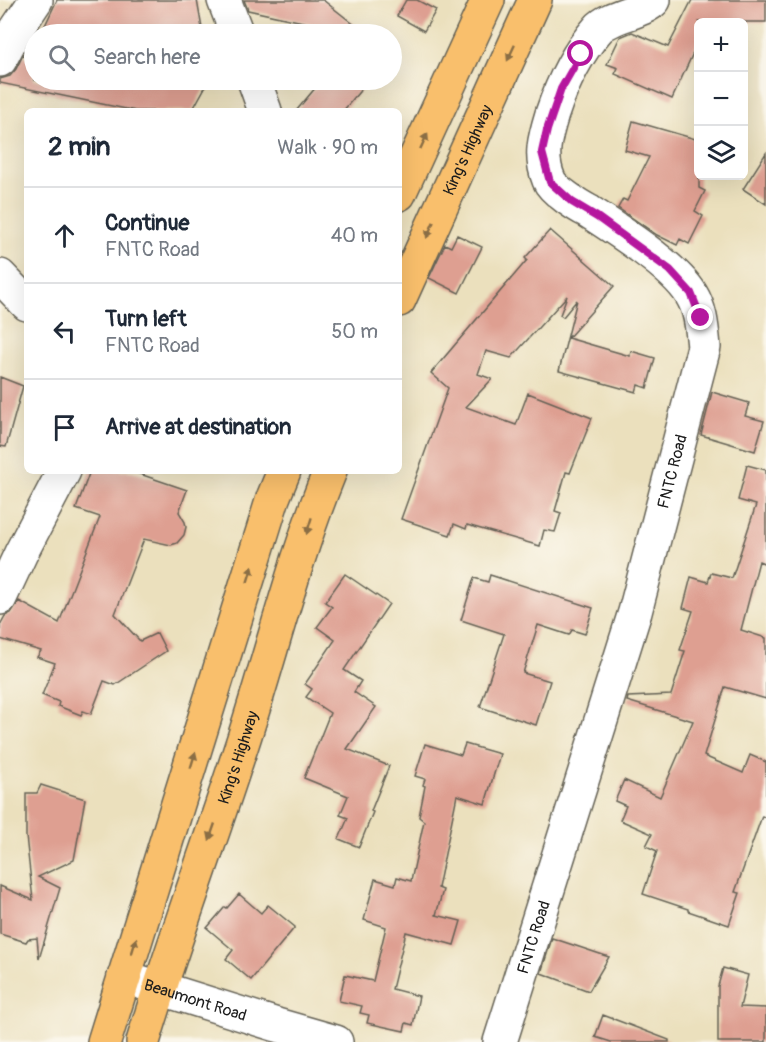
<!DOCTYPE html>
<meta charset="utf-8">
<style>
:root{--surface:#fff;--page:#f2f2f3;--text:#1f2937;--muted:#747a83;--line:#e0e1e3}
body{margin:0;font-family:Pangolin,sans-serif;background:var(--page);color:var(--text)}
.controls{position:absolute;right:18px;top:18px;display:grid;overflow:hidden;border-radius:9px;box-shadow:0 6px 24px #0002}
.controls button{width:54px;height:54px;display:grid;place-items:center;padding:0;border:0;border-bottom:2px solid var(--line);background:var(--surface);color:var(--text);font:30px sans-serif}
.stop{position:absolute;width:18px;height:18px;margin:-14px;border:4px solid #b5179e;border-radius:50%;background:#fff}
.stop.end{background:#b5179e;border-color:#fff;box-shadow:0 2px 6px #0008}
.list{margin:0;padding:0;list-style:none}
h2{display:flex;justify-content:space-between;align-items:center;height:78px;margin:0;padding:0 24px;font-size:26px}
h2 small{font-size:20px;font-weight:400;color:var(--muted)}
.list li{display:grid;grid-template-columns:39px 1fr auto;gap:18px;align-items:center;box-sizing:border-box;height:96px;padding:0 24px;border-top:2px solid var(--line)}
.list b{display:block;font-size:22px;white-space:nowrap}
.list p{margin:0;font-size:20px;white-space:nowrap;color:var(--muted)}
.list em{font-size:20px;font-style:normal;color:var(--muted)}
.icon{flex:none;width:33px;height:33px;fill:none;stroke:currentColor;stroke-width:2;stroke-linecap:round;stroke-linejoin:round}
.map{position:relative;flex:none;width:766px;height:1042px;overflow:hidden}
.search{position:absolute;background:var(--surface);box-shadow:0 6px 24px #0002;left:24px;top:24px;width:378px;height:66px;display:flex;align-items:center;gap:15px;box-sizing:border-box;padding:0 21px;border-radius:33px;color:var(--muted);font-size:22px}
.panel{position:absolute;background:var(--surface);box-shadow:0 6px 24px #0002;left:24px;top:108px;width:378px;height:366px;border-radius:9px}
.map>svg:first-child{display:block}
.building{fill:#de9f91}
.lines{fill:none;stroke-linecap:round;stroke-linejoin:round}
.minor-casing{stroke:#646154;stroke-width:36}
.highway-casing{stroke:#646154;stroke-width:36}
.minor{stroke:#fff;stroke-width:33}
.highway{stroke:#f9bf6c;stroke-width:33}
.oneway{fill:#8a6e44}
.route{stroke:#b5179e;stroke-width:8}
.labels{text-anchor:middle;stroke-width:6;stroke-linejoin:round;paint-order:stroke}
.street-label{font-size:16px;fill:#1c1c1c;stroke:#fbf7ec}
</style>
<div class="map">
<svg width="766" height="1042" viewBox="0 0 766 1042">
<rect width="100%" height="100%" fill="#fbf7ec"/>
<filter id="ink" filterUnits="userSpaceOnUse"><feTurbulence type="fractalNoise" baseFrequency=".0167" numOctaves="2"/><feDisplacementMap in="SourceGraphic" scale="12" xChannelSelector="R" yChannelSelector="G"/><feConvolveMatrix kernelMatrix="1 2 1 2 8 2 1 2 1" color-interpolation-filters="sRGB"/></filter>
<filter id="wash" filterUnits="userSpaceOnUse"><feTurbulence type="fractalNoise" baseFrequency=".008" numOctaves="4" result="noise"/><feDisplacementMap in="SourceGraphic" scale="24" xChannelSelector="R" yChannelSelector="G"/><feGaussianBlur stdDeviation="1.35" result="paint"/><feColorMatrix in="noise" values="0 0 0 0 0 0 0 0 0 0 0 0 0 0 0 0 0 1.4 0 .05"/><feComposite in="paint" operator="in"/></filter>
<g filter="url(#wash)">
<rect width="100%" height="100%" fill="#ebe0bd"/>
<g id="blocks">
<path class="building" d="M57 0H197L203 34H41Z
M244 0H323L366 34H333L321 26 248 10Z
M406 0H417L436 10 424 31 397 16Z
M692 0H766V22H699V40L672 99 615 74 618 68 607 64 620 37 632 32 668 47Z
M23 55 34 62V80H209L192 111H136L0 83V79L10 76 16 69Z
M322 80H369L343 111H296Z
M633 121 699 140V188L705 191 695 211 703 216 689 244 680 239 677 245 657 235 618 208 623 199 627 201 649 157 625 150Z
M766 153V204L743 189Z
M550 230 614 286 568 338 630 356 631 351 655 358 647 388 638 385 636 392 559 371 577 300 563 317 560 315 567 296 511 358 486 351 478 374 492 379 466 407 516 425 528 393 592 418 570 473 566 472 555 511 561 513 555 532 544 530 540 546 467 525 466 529 454 524 450 535 401 519 448 388 431 373 527 260 525 258Z
M457 235 482 247 459 293 429 278 445 244 451 247Z
M0 377 23 386 6 447 0 446Z
M712 392 749 403 745 416 764 421 755 451 701 435Z
M747 465 766 470V564L759 561 741 630 766 638V699L725 687 704 756 743 773 750 755 766 762V818L762 816 735 892 740 893 729 925 688 911V909L643 894 657 851 646 846 652 834 620 820 626 806 615 801 624 780 660 797 693 721 627 701 628 697 671 695 685 651 680 650 693 611 683 608 691 577 708 582 711 573 732 578 756 505 738 500Z
M90 471H131L187 490 179 512 185 522 186 527 184 535 177 543 171 545 144 539 115 614 140 641 157 633 166 651 115 685 104 681 91 714 83 711 81 715 58 706 59 702 42 695 55 663 37 657 41 651 0 639V625L5 616 11 613 19 601 59 623 100 517 76 509Z
M345 574 389 604 344 670 361 681 354 692 376 707 347 749 389 766 371 811 373 812 359 847 339 839 348 818 340 815 348 796 304 778 330 713 306 697 312 689 305 684 335 640 317 627 332 607 325 602Z
M490 575 593 608 585 634 572 630 569 635 538 625 523 673 550 681 536 725 480 707 504 634 461 620 474 578 488 582Z
M425 744 461 755 465 744 500 754 485 804 457 795 438 888 443 890 436 915 461 921 454 945 406 932 392 989 419 996 413 1025 406 1023 404 1031 367 1023 369 1015 360 1013 362 1006 339 1001 345 975 373 981 386 927 364 920 375 879 395 885 397 877 411 881 424 821 419 817 425 786 423 785 425 779 415 776Z
M41 785 85 799 74 860 38 877 60 888 39 959 37 938 28 939 26 942 0 934V886L33 900 26 836V793H37Z
M239 894 261 913 268 905 295 927 251 980 226 959 233 950 207 928 225 907 227 908Z
M552 938 609 957 589 991 541 973Z
M723 968 748 975 740 1007 766 1008V1042H718V986Z
M603 1015 669 1040V1042H611L595 1037Z"/>
</g>
</g>
<g filter="url(#ink)">
<use href="#blocks" fill-opacity="0" stroke="#646154" stroke-width="1.5"/>
<g class="lines">
<g class="minor-casing">
<g id="minor">
<path d="M224 0 237 34"/>
<path d="M0 60 14 33 36 0"/>
<path d="M254 80 265 111"/>
<path d="M0 276 27 304"/>
<path d="M0 598 21 553 64 471"/>
<path id="s1" d="M124 977 277 1025 336 1042"/>
<path id="s2" d="M500 1042 635 612 704 347C702 328 701 310 691 294 674 266 616 229 588 211 578 206 553 190 549 180 539 156 545 137 552 114 562 84 577 53 598 29 610 15 642 13 654 0"/>
</g>
</g>
<g class="highway-casing">
<g id="highway">
<path d="M399 194 488 0"/>
<path id="s3" d="M399 300 535 0"/>
<path d="M104 1042 273 498 284 471"/>
<path id="s4" d="M143 1042C174 939 212 838 245 735 273 647 295 557 330 471"/>
</g>
</g>
<use href="#minor" class="minor"/>
<use href="#highway" class="highway"/>
</g>
<defs><path id="oneway-solid" d="M-6-.8H1V-3.2L6.5 0L1 3.2V.8H-6Z" transform="scale(1.5)"/></defs>
<g class="oneway">
<use href="#oneway-solid" transform="translate(511 53) rotate(115)"/>
<use href="#oneway-solid" transform="translate(424 141) rotate(-65)"/>
<use href="#oneway-solid" transform="translate(430 230) rotate(114)"/>
<use href="#oneway-solid" transform="translate(309 526) rotate(107)"/>
<use href="#oneway-solid" transform="translate(250 574) rotate(-73)"/>
<use href="#oneway-solid" transform="translate(193 760) rotate(-73)"/>
<use href="#oneway-solid" transform="translate(212 832) rotate(109)"/>
<use href="#oneway-solid" transform="translate(134 946) rotate(-73)"/>
</g>
</g>
<g class="lines" filter="url(#ink)">
<path class="route" d="M581 54 561 89 547 130 542 152 550 182 572 202 597 217 670 270 691 293 701 318"/>
</g>
<g class="labels">
<g class="street-label">
<text dy="6" stroke="none"><textPath href="#s3" startOffset="165">King's Highway</textPath></text>
<text dy="6" stroke="none"><textPath href="#s2" startOffset="596">FNTC Road</textPath></text>
<text dy="6" stroke="none"><textPath href="#s4" startOffset="300">King's Highway</textPath></text>
<text dy="6" stroke="none"><textPath href="#s2" startOffset="110">FNTC Road</textPath></text>
<text dy="6" stroke="none"><textPath href="#s1" startOffset="75">Beaumont Road</textPath></text>
</g>
</g>
</svg>
<div class="controls">
<button>+</button>
<button>−</button>
<button><svg class="icon" aria-label="layers" viewBox="0 0 24 24"><path d="M12 4l9 5-9 5-9-5zM3 14l9 5 9-5"/></svg></button>
</div>
<div class="stop" style="left:581px;top:54px"></div>
<div class="stop end" style="left:701px;top:318px"></div>
<div class="search"><svg class="icon" aria-label="search" viewBox="0 0 24 24"><circle cx="10" cy="10" r="6"/><path d="M15 15l6 6"/></svg>Search here</div>
<section class="panel">
<h2>2 min<small>Walk · 90 m</small></h2>
<ul class="list">
<li><svg class="icon" aria-label="ahead" viewBox="0 0 24 24"><path d="M12 20V5M6 11l6-6 6 6"/></svg><div><b>Continue</b><p>FNTC Road</p></div><em>40 m</em></li>
<li><svg class="icon" aria-label="left" viewBox="0 0 24 24"><path d="M17 20v-9H6M10 6l-5 5 5 5"/></svg><div><b>Turn left</b><p>FNTC Road</p></div><em>50 m</em></li>
<li><svg class="icon" aria-label="arrive" viewBox="0 0 24 24"><path d="M6 21V4h12l-3 4 3 4H6"/></svg><div><b>Arrive at destination</b></div></li>
</ul>
</section>
</div>
